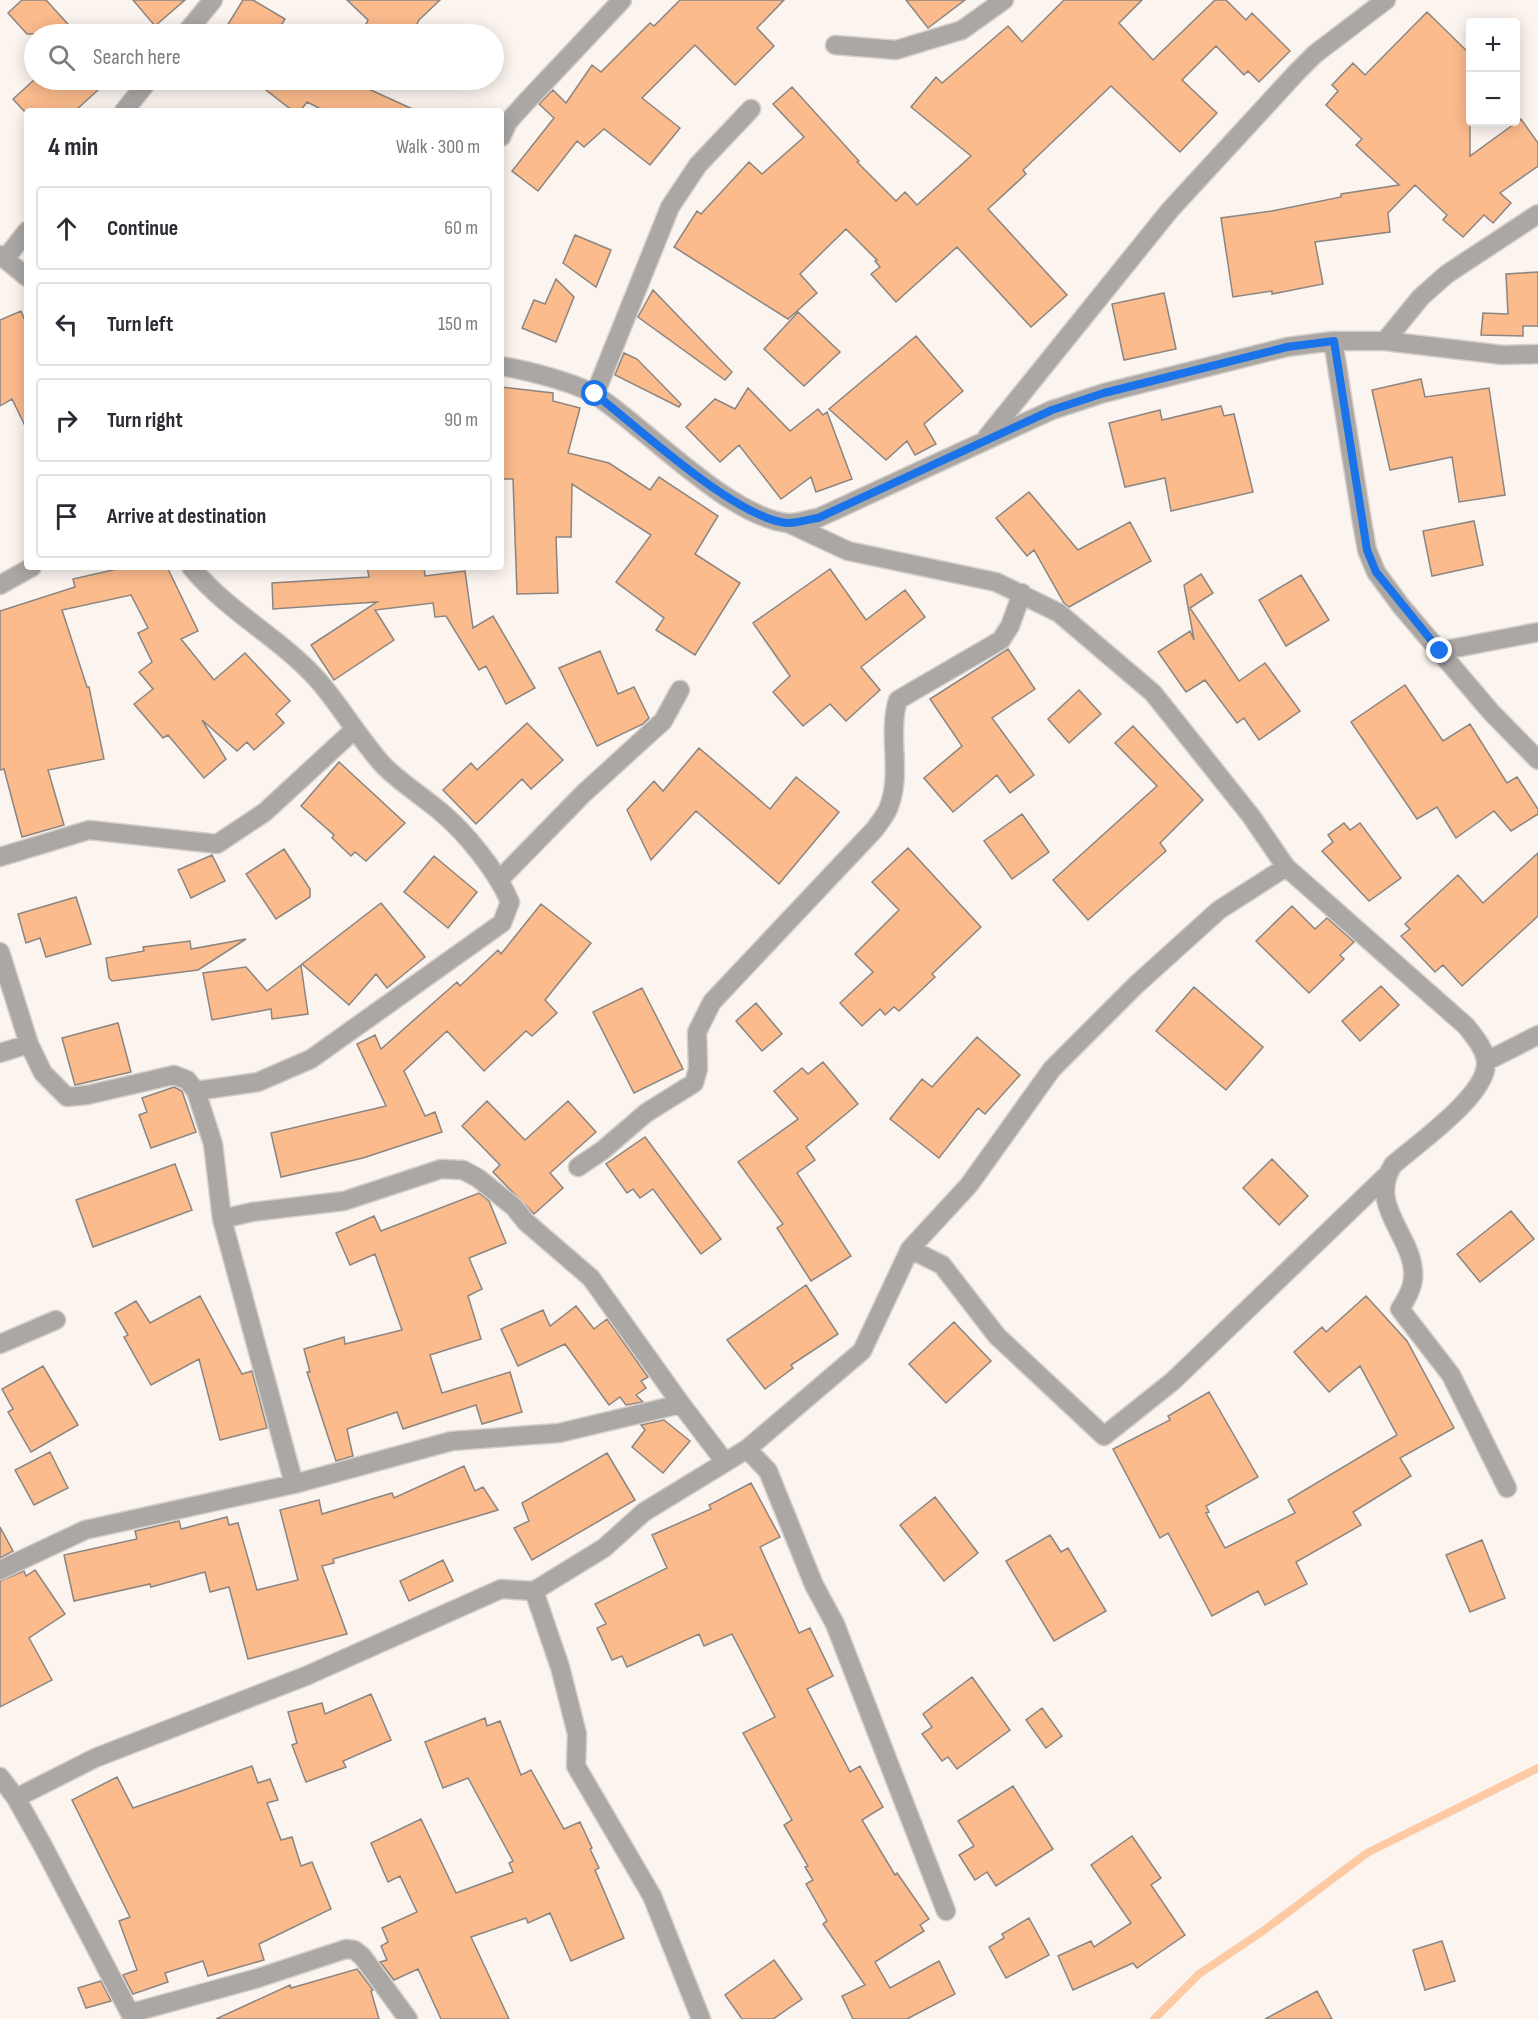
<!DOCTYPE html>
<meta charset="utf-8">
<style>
:root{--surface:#fff;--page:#f7f7f7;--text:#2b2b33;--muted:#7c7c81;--line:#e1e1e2}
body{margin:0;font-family:"Sofia Sans Condensed",sans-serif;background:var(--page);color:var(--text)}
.controls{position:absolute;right:18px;top:18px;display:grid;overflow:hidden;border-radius:6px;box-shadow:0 3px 15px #0003}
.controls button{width:54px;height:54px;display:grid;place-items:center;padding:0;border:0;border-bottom:2px solid var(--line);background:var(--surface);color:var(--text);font:30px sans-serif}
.stop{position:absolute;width:18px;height:18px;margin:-14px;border:4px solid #1a73e8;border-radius:50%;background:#fff}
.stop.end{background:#1a73e8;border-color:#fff;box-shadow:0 2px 6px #0008}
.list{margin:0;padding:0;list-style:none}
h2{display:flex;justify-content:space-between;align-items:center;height:78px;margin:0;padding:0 24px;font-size:26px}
h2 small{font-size:20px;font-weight:400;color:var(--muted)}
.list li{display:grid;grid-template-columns:39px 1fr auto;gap:18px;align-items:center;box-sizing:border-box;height:84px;margin:0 12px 12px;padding:0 12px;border:2px solid var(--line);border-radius:6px}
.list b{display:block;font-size:22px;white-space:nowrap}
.list em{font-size:20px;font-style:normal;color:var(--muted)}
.icon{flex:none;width:33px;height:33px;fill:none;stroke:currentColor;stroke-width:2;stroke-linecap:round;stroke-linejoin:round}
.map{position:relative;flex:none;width:1538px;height:2019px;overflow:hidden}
.search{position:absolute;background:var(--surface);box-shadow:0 3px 15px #0003;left:24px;top:24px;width:480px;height:66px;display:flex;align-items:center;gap:15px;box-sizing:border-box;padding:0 21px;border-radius:33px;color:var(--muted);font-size:22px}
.panel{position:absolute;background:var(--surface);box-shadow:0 3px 15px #0003;left:24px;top:108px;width:480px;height:462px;border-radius:6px}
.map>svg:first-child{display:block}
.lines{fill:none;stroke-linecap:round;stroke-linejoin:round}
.stream{stroke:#fdcaa4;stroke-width:8}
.building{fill:#fbbb8c;stroke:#8c8580;stroke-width:1.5}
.minor-casing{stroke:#d5cfca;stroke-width:21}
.minor{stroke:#aaa7a5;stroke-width:18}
.route{stroke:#1a73e8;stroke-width:8}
</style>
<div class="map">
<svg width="1538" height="2019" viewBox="0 0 1538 2019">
<rect width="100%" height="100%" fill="#fbf4ef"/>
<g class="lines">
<path class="stream" d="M1154 2019 1199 1974 1263 1931 1367 1853 1538 1768"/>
</g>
<path class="building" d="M22 0H46L77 34H27L8 13Z
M133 0H185L155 26Z
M243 0H253L285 19 276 34H222Z
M347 0H440L419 20 412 34H361L368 20Z
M680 0H784L757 28 774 46 735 85 695 45 642 98 680 128 650 165 604 129 584 147 577 141 538 191 512 171 554 118 539 104 553 90 566 103 592 65 601 72 650 23 654 26Z
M906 0H965L928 28Z
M1064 0H1142L1119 23 1153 60 1215 0H1226L1246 20 1252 13 1290 51 1259 82 1248 71 1244 75 1216 46 1182 80 1217 113 1180 152 1111 86 1023 170 1026 174 988 209 1067 295 1031 327 957 247 896 302 871 274 880 267 875 261 877 260 846 229 800 274 817 293 788 319 674 247 697 211 701 214 749 162 762 174 804 137 773 104 792 87 859 161 857 162 896 201 905 192 917 205 971 156 911 107 936 77 942 83 1008 26 1022 42Z
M1427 12 1470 54V156L1521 119 1538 143V166L1500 193 1511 203 1493 223 1484 215 1463 237 1443 220 1447 215 1415 185 1388 213 1390 232 1315 242 1323 284 1272 294V291L1233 297 1221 218 1272 211 1341 197V194L1399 185 1356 145 1362 139 1326 105 1338 91 1332 85 1353 63 1365 75Z
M34 80H109L75 111H24L13 99Z
M253 80H349L417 111H325L307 102 300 111H293Z
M575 235 611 250 596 287 563 263Z
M1538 272V326H1523V336L1481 335 1483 313 1508 314 1506 274Z
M556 279 574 297 556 342 522 328 534 300 545 304Z
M653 290 732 372 725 380 638 317Z
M1164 293 1176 349 1124 360 1112 304Z
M21 311 27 325V430L12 399 0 406V320Z
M798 312 840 352 804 386 764 349Z
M916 336 963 391 924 424 936 444 915 455 907 441 886 460 829 409Z
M624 353 637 359 681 404 679 407 615 375Z
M1421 379 1425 397 1489 388 1505 495 1459 502 1452 457 1390 470 1372 390Z
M501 387 553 393V401L580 408 568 453 609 463 650 490 659 477 718 516 695 554 740 583 695 655 656 630 664 618 616 582 651 535 572 484 571 537H556L558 593 517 594 513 479H501Z
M748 388 790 431 818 409 823 415 827 412 852 479 816 492 811 477 781 499 739 445 720 462 686 427 715 399 735 409Z
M1221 406 1224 416 1234 414 1253 492 1171 511 1165 478 1125 487 1109 423 1160 410 1162 420Z
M1029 492 1078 550 1130 522 1151 561 1069 607 1064 603 1034 550 1027 556 996 518Z
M1474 521 1483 565 1432 576 1423 531Z
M126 567H167L198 631 181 639 214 680 245 653 290 701 276 714 284 723 254 750 247 742 237 751 202 720 226 759 204 778 168 735 163 738 134 704 153 689 139 672 152 662 138 633 148 628 131 595 62 610 87 687H89L104 759 48 770 64 825 22 837 4 769 0 770V611L75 587 73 579Z
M367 567H424L425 576 465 571 473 628 493 616 535 688 506 704 486 666 479 670 446 616 435 617 433 603 375 610 394 640 334 680 311 645 377 602 273 609 272 583 369 577Z
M830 569 866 620 905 590 925 617 861 667 880 690 846 721 830 704 803 726 773 692 790 676 753 623Z
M1201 574 1213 593 1190 608 1239 681 1265 663 1300 711 1259 740 1244 718 1237 723 1205 680 1186 692 1158 652 1190 631 1194 640 1184 585Z
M1301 575 1329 620 1286 646 1259 600Z
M1008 649 1035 689 992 718 1034 775 1010 793 997 775 953 812 924 778 962 746 930 699Z
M600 651 618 694 634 687 649 718 643 724 597 746 559 668Z
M1405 685 1443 741 1470 724 1507 783 1517 777 1538 809V814L1511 831 1494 811 1456 838 1437 807 1417 819 1351 722Z
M1079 690 1101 714 1069 743 1048 719Z
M527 723 563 760 531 789 522 779 476 824 443 790 471 763 477 770Z
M1133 726 1203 800 1160 843 1166 851 1088 920 1053 880 1157 786 1115 743Z
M699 748 770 809 796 777 839 812 779 884 696 811 651 860 627 810 654 781 663 791Z
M339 762 405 823 366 861 355 852 351 856 332 838 334 835 301 806Z
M1022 814 1049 852 1012 879 984 841Z
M1344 823 1350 830 1360 823 1401 878 1369 901 1322 851 1333 842 1328 835Z
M908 848 981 927 932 974 935 977 899 1011 894 1007 885 1015 880 1009 862 1026 840 1003 873 972 855 954 899 910 872 882Z
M284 849 310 889V897L276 919 246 874Z
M1538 853V916L1462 986 1443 965 1435 972 1401 936 1410 929 1405 924 1458 875 1483 903Z
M212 855 225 881 191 898 178 870Z
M434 856 477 892 448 928 404 892Z
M76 897 91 944 46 957 40 938 26 943 18 914Z
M381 903 425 957 387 988 376 974 349 1005 302 964Z
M541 904 591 943 545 1000 557 1013 532 1036 526 1031 484 1071 447 1031 404 1071 425 1116 435 1112 442 1132 363 1158 281 1177 271 1133 386 1106 357 1044 375 1035 381 1049 457 982 460 986 498 950 501 954Z
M1292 906 1315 929 1327 918 1354 942 1340 955 1344 959 1309 993 1256 941Z
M246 939 198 970 112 981 109 978 106 958 144 951 143 947 190 941 191 949Z
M301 965 308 1014 272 1019 271 1009 212 1020 203 973 246 967 267 991Z
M1381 986 1399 1005 1360 1041 1342 1021Z
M1194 987 1263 1047 1226 1090 1156 1031Z
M642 988 683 1069 634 1093 593 1012Z
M756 1003 782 1034 762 1051 736 1021Z
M118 1023 131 1072 75 1085 62 1038Z
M977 1037 1020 1075 985 1114 978 1108 939 1158 890 1119 922 1079 932 1087Z
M823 1062 858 1104 806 1147 815 1160 797 1173 851 1256 811 1281 777 1228 783 1224 738 1162 798 1119 774 1091 802 1068 808 1074Z
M174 1087 182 1091 196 1132 151 1148 139 1115 147 1112 142 1098Z
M487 1101 525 1140 568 1101 596 1132 550 1173 563 1188 534 1214 493 1172 500 1165 462 1126Z
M645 1137 721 1239 701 1254 653 1189 640 1198 633 1189 627 1193 606 1164Z
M1272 1159 1308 1196 1279 1225 1243 1188Z
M175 1164 192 1210 93 1247 76 1200Z
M479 1193 489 1201 506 1243 469 1258 482 1289 468 1296 481 1339 430 1355 442 1393 510 1372 522 1412 482 1424 476 1405 403 1429 397 1412 347 1429 353 1456 336 1461 307 1372H310L304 1349 344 1337 345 1344 402 1330 375 1254 350 1265 336 1233 374 1216 381 1231Z
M1511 1211 1534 1239 1480 1282 1457 1254Z
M806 1285 838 1334 791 1365 793 1368 765 1389 727 1340Z
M200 1296 242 1374 252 1371 267 1428 220 1440 199 1359 151 1385 124 1337 128 1335 115 1313 136 1301 150 1323Z
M1366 1296 1407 1341 1454 1428 1400 1458 1411 1476 1353 1512 1361 1525 1296 1562 1307 1584 1265 1605 1258 1591 1212 1616 1168 1533 1160 1538 1113 1449 1170 1420 1168 1416 1209 1392 1258 1477 1206 1506 1209 1512 1206 1513 1225 1548 1295 1513 1288 1500 1397 1435 1360 1366 1329 1392 1294 1352 1322 1327 1326 1332Z
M576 1306 594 1329 607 1319 648 1377 641 1381 646 1388 636 1395 643 1402 626 1405 620 1397 609 1405 565 1344 518 1366 501 1329 543 1310 550 1326Z
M954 1322 991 1361 946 1403 909 1364Z
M43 1366 78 1425 31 1452 8 1412 13 1409 2 1389Z
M664 1420 690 1441 663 1473 632 1447 645 1430 641 1425Z
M50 1452 68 1488 34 1505 15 1470Z
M607 1453 635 1500 532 1560 514 1528 529 1521 522 1503Z
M464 1466 475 1491 483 1487 498 1510 333 1559 334 1563 322 1566 347 1634 248 1659 229 1587 210 1592 205 1572 151 1587 150 1584 74 1601 64 1555 137 1539 135 1531 179 1521 181 1529 227 1517 229 1525 238 1523 257 1590 298 1580 280 1510 319 1500 322 1514 392 1493 394 1498Z
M751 1483 780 1537 760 1547 799 1633 810 1628 833 1676 807 1689 850 1772 860 1766 883 1807 862 1820 895 1875 897 1873 929 1919 920 1925 924 1931 875 1962 890 1988 939 1961 955 1994 907 2019H853L842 1996 865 1985 823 1924 827 1921 806 1884 813 1880 805 1867 808 1866 784 1825 792 1820 743 1733 775 1717 732 1634 704 1646 699 1634 627 1667 622 1656 612 1660 597 1628 606 1624 595 1604 667 1568 652 1535 711 1509 709 1505Z
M935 1497 978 1553 944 1581 900 1525Z
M0 1527 13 1551 0 1558Z
M1050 1535 1061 1552 1068 1548 1106 1611 1054 1641 1006 1561Z
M1482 1540 1505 1598 1470 1612 1446 1555Z
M443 1560 453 1581 409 1601 400 1581Z
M35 1570 65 1614 29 1638 52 1680 0 1707V1581L24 1571 26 1576Z
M972 1677 1010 1730 957 1769 948 1757 942 1761 922 1734 932 1727 923 1714Z
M371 1694 391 1740 343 1761 346 1767 306 1782 292 1745 297 1743 288 1712 322 1703 325 1714Z
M1042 1708 1062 1736 1046 1748 1026 1720Z
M485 1718 487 1726 500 1721 521 1775 531 1770 564 1829 580 1822 592 1848 590 1849 599 1868 595 1870 624 1938 571 1961 550 1913 528 1923 526 1918 471 1937 509 2019H441L418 1969 394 1980 380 1962 387 1960 381 1946 388 1942 382 1928 417 1912 400 1876 388 1882 371 1843 421 1819 456 1893 513 1872 509 1863 513 1861 468 1778 443 1788 425 1742Z
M252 1766 258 1783 270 1779 278 1800 267 1803 281 1840 292 1837 301 1866 312 1862 331 1909 259 1944 264 1960 208 1976 203 1961 165 1973 168 1982 133 1994 123 1975 137 1970 119 1921 130 1917 72 1800 117 1777 133 1808Z
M1013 1786 1053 1849 996 1886 987 1872 975 1880 959 1855 974 1846 958 1821Z
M1132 1836 1161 1878 1151 1885 1185 1935 1137 1968 1133 1963 1073 1990 1058 1956 1091 1941 1094 1947 1131 1923 1091 1865Z
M1029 1918 1049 1955 1006 1978 989 1947 1004 1938 1002 1934Z
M1442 1941 1455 1981 1425 1990 1413 1950Z
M774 1960 802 1999 773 2019H742L725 1995Z
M357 1969 373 1990 371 1991 379 2019H216L290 1985 291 1988Z
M101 1981 111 2001 86 2008 78 1988Z
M1317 1991 1332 2019H1265Z"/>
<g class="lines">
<g class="minor-casing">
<path id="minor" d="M185 34 213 0
M835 45 896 50 962 30 1004 0
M124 111 149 80
M501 137 508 122 526 102 622 0
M0 255 27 277
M5 259 27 231
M1333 341 1361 516 1367 550 1376 572 1401 606 1491 712 1538 760
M1385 341 1421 297 1447 274 1538 214
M501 366C525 370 578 383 597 396 648 430 728 516 787 523 796 524 809 519 818 518L1052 410 1104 393 1287 347 1333 341H1385L1503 355 1538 354
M595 394 670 207 698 165 751 109
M987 437 1170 210 1297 72 1315 54 1386 0
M788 523 848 551 996 582 1059 613 1153 693 1251 816 1286 867 1466 1026C1474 1036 1486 1050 1486 1063 1487 1095 1418 1143 1393 1165 1366 1207 1417 1238 1413 1279 1412 1290 1406 1300 1400 1309L1451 1375 1507 1488
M191 567C229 613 279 637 317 679 341 706 359 739 384 766 401 783 422 796 441 812 466 833 497 871 510 902L502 923 311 1059 258 1082 196 1091
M0 585 32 567
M1440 651 1538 632
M0 857 89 830 217 844 265 812 355 729
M500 879 584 793 663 721 680 690
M0 952 29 1044 43 1073 67 1097 87 1095 174 1075 187 1080 196 1091 213 1144 222 1219 294 1484
M0 1053 29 1044
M1487 1061 1538 1035
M578 1167 603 1150 646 1113 694 1083 698 1069 697 1032 712 1002 875 829C879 823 885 816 888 809 903 774 887 735 898 700L1001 640 1010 626 1022 593
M222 1219 252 1212 344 1201 441 1169 463 1170 478 1178 514 1207 526 1222 591 1278 681 1404
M910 1249 942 1265 997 1336 1104 1436 1173 1381 1385 1177
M0 1344 56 1320
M747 1449 768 1471 814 1585 835 1624 946 1911
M0 1570 85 1530 294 1484 452 1441 559 1433 681 1404 725 1462
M534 1591 560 1667 577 1734 576 1766 652 1896 701 2019
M0 1777 16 1798 43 1846 133 2019
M16 1798 95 1758 306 1676 501 1589 534 1591 604 1548 644 1512 747 1449 862 1351 910 1249 969 1185 1052 1069 1136 985 1219 910 1286 867
M131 2013 258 1978 346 1949 354 1950 362 1956 408 2019"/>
</g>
<use href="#minor" class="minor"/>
</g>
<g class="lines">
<path class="route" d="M595 394C640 429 733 516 786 523 796 524 809 519 818 518L1052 410 1104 393 1287 347 1334 341 1367 550 1376 572 1440 651"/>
</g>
</svg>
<div class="controls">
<button>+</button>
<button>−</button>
</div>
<div class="stop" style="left:595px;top:394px"></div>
<div class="stop end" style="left:1440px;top:651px"></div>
<div class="search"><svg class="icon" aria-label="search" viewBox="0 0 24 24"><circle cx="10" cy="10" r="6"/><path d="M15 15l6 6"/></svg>Search here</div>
<section class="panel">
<h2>4 min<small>Walk · 300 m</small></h2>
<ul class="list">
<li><svg class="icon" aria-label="ahead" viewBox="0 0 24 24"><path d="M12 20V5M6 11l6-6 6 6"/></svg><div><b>Continue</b></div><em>60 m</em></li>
<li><svg class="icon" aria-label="left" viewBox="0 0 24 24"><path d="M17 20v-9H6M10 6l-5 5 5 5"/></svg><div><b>Turn left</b></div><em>150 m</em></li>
<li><svg class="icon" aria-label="right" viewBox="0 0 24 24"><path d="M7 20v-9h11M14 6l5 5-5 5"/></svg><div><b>Turn right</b></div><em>90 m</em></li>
<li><svg class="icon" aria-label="arrive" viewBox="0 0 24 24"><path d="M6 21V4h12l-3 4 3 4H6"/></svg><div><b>Arrive at destination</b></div></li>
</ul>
</section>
</div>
